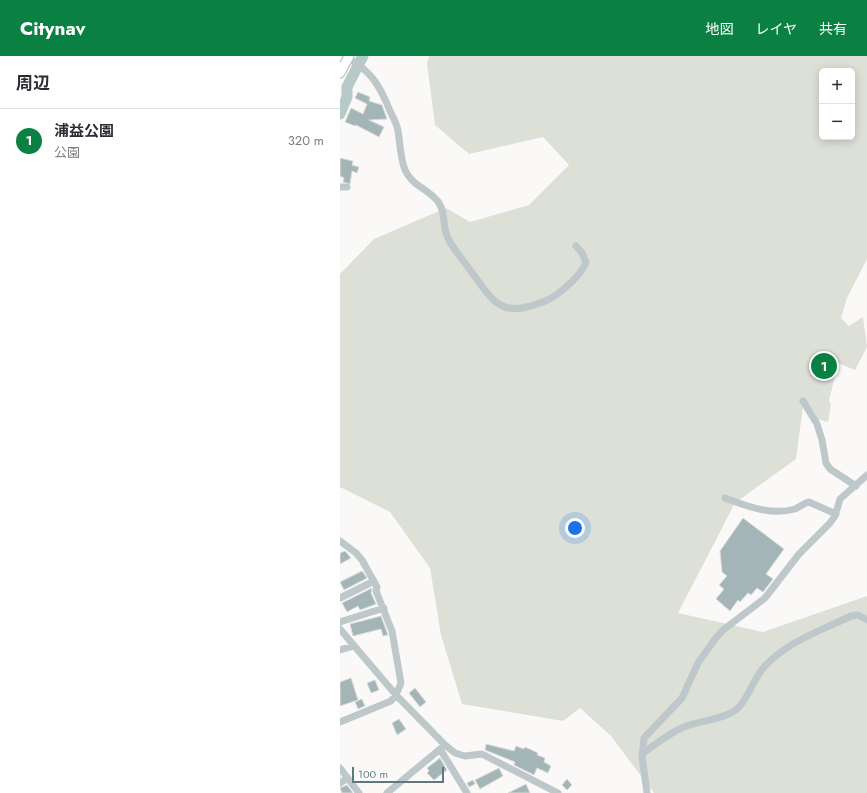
<!DOCTYPE html>
<html lang="ja">
<meta charset="utf-8">
<style>
:root{--surface:#fff;--page:#f7f7f7;--text:#2b2b33;--muted:#7c7c81;--line:#e1e1e2;--accent:#0b8043}
body{margin:0;font-family:Jost,"Noto Sans JP",sans-serif;background:var(--page);color:var(--text)}
.controls{position:absolute;right:12px;top:12px;display:grid;overflow:hidden;border-radius:6px;box-shadow:0 2px 10px #0003}
.controls button{width:36px;height:36px;display:grid;place-items:center;padding:0;border:0;border-bottom:1px solid var(--line);background:var(--surface);color:var(--text);font:20px sans-serif}
.scale{position:absolute;left:12px;bottom:10px;width:92px;box-sizing:border-box;padding-left:4px;border:2px solid #5e7a7f;border-top:0;font-size:11px;line-height:14px;white-space:nowrap;color:#5e7a7f;-webkit-text-stroke:3px #fff;paint-order:stroke}
.you{position:absolute;left:235px;top:472px;width:14px;height:14px;margin:-10px;border:3px solid #fff;border-radius:50%;background:#1a73e8;box-shadow:0 0 0 6px #1a73e833}
.badge{display:grid;place-items:center;width:26px;height:26px;border-radius:50%;background:var(--accent);color:#fff;font-size:13px;font-weight:700}
.pin{position:absolute;translate:-50% -50%;border:2px solid #fff;box-shadow:0 1px 4px #0006}
.list{margin:0;padding:0;list-style:none}
h2{display:flex;justify-content:space-between;align-items:center;height:52px;margin:0;padding:0 16px;font-size:17px}
h2 small{font-size:13px;font-weight:400;color:var(--muted)}
.list li{display:grid;grid-template-columns:26px 1fr auto;gap:12px;align-items:center;box-sizing:border-box;height:64px;padding:0 16px;border-top:1px solid var(--line)}
.list b{display:block;font-size:15px;white-space:nowrap}
.list p{margin:0;font-size:13px;white-space:nowrap;color:var(--muted)}
.list em{font-size:13px;font-style:normal;color:var(--muted)}
.map{position:relative;flex:none;width:527px;height:737px;overflow:hidden}
header{display:flex;align-items:center;gap:24px;box-sizing:border-box;height:56px;padding:0 20px;background:var(--accent);color:#fff}
header strong{font-size:19px}
nav{display:flex;gap:22px;margin-inline-start:auto;font-size:14px}
main{display:flex}
aside{flex:1;background:var(--surface)}
.map>svg:first-child{display:block}
.green{fill:#dce0d7;fill-rule:evenodd}
.lines{fill:none;stroke-linecap:round;stroke-linejoin:round}
.river{stroke:#b6cac9;stroke-width:11}
.building{fill:#a4b5b7;stroke:#dcdbda}
.secondary-casing{stroke:#b0bcbe;stroke-width:11}
.street{stroke:#bec7c9;stroke-width:7}
.secondary{stroke:#fff;stroke-width:9}
</style>
<header>
<strong>Citynav</strong>
<nav><a>地図</a><a>レイヤ</a><a>共有</a></nav>
</header>
<main>
<aside>
<h2>周辺<small></small></h2>
<ul class="list">
<li><span class="badge">1</span><div><b>浦益公園</b><p>公園</p></div><em>320 m</em></li>
</ul>
</aside>
<div class="map">
<svg width="527" height="737" viewBox="0 0 527 737">
<rect width="100%" height="100%" fill="#faf9f8"/>
<path class="green" d="M89 0H527V203L507 242 501 262 509 270 523 261 527 291 515 314 498 307 489 345 491 348 488 366 476 363 464 343 456 403 395 447 338 557 423 576 527 540V737H314L271 680 240 652 223 665 122 648 101 579 90 512 50 456 0 431V218L34 183 106 152 130 166 189 149 229 109 203 81 129 98 95 69 87 8ZM482 15H512V81H482Z"/>
<g class="lines">
<path class="river" d="M0 58 7 41V31L23 0"/>
</g>
<path class="building" d="M18 36 30 41 29 45 42 49 47 63 29 64 44 71 39 81 16 69 15 70 5 66 11 52 23 58 27 48 15 42Z
M0 102 13 105 12 109 19 111 17 117 12 115 10 128 3 126 4 122 0 120Z
M403 462 444 493 426 518 433 523 423 536 417 532 411 539 408 537 400 546 398 544 390 555 376 543 384 533 379 529 387 520 382 516 380 495Z
M5 495 11 502 0 508V497Z
M22 515 27 522 4 534 0 526Z
M32 532 31 537 36 548 20 554 18 550 7 556 2 547Z
M41 560 48 579 43 580 41 573 13 580 10 568Z
M11 622 18 644 0 650V626Z
M35 624 39 634 31 637 27 627Z
M75 632 86 646 80 651 69 637Z
M22 643 25 650 18 653 15 646Z
M59 663 66 673 57 679 52 667Z
M146 688 174 695 176 690 184 693 185 691 198 697 197 699 205 702 204 706 211 710 208 717 197 712 194 719 174 709 175 706 145 694Z
M100 702 107 714 94 724 87 717 89 715 87 712Z
M159 712 163 720 140 733 135 724Z
M227 723 232 729 227 734 222 729Z
M133 724 135 728 129 731 127 727Z
M186 728 190 737H168Z
M7 729 13 737H2L0 732Z"/>
<g class="lines">
<g class="secondary-casing">
<path id="secondary" d="M0 17 9 0"/>
</g>
<path class="street" d="M8 2C32 16 40 30 50 55 53 61 57 68 58 75 60 86 60 99 64 111 70 130 90 133 99 147 106 158 102 170 108 182 113 193 123 204 130 214 155 248 161 263 205 245 218 240 242 219 246 206L242 197 236 190
M0 131H7
M463 345 477 368 482 384 486 407 490 413 516 430
M385 442C407 450 431 460 455 453 460 451 464 447 469 446L496 458
M0 485 16 497 22 504 37 531 36 535 52 575 61 627 56 639 51 645 0 666
M0 542 34 525
M0 566 44 552
M0 573 56 639 105 689 115 697 125 700 142 698 218 737
M0 594 14 590
M100 693 127 737
M303 697C316 688 329 677 344 671 359 665 377 664 391 657 408 648 412 623 425 610 447 586 482 574 511 560L518 559 527 564
M0 712 19 737
M0 727 8 722
M47 737 105 689
M307 737 302 701 304 682 342 642 358 607 375 583 383 574 425 542 459 498 490 467 495 460 500 443 527 419"/>
<use href="#secondary" class="secondary"/>
</g>
</svg>
<div class="controls">
<button>+</button>
<button>−</button>
</div>
<div class="scale">100 m</div>
<div class="you"></div>
<div class="pin badge" style="left:484px;top:310px">1</div>
</div>
</main>
